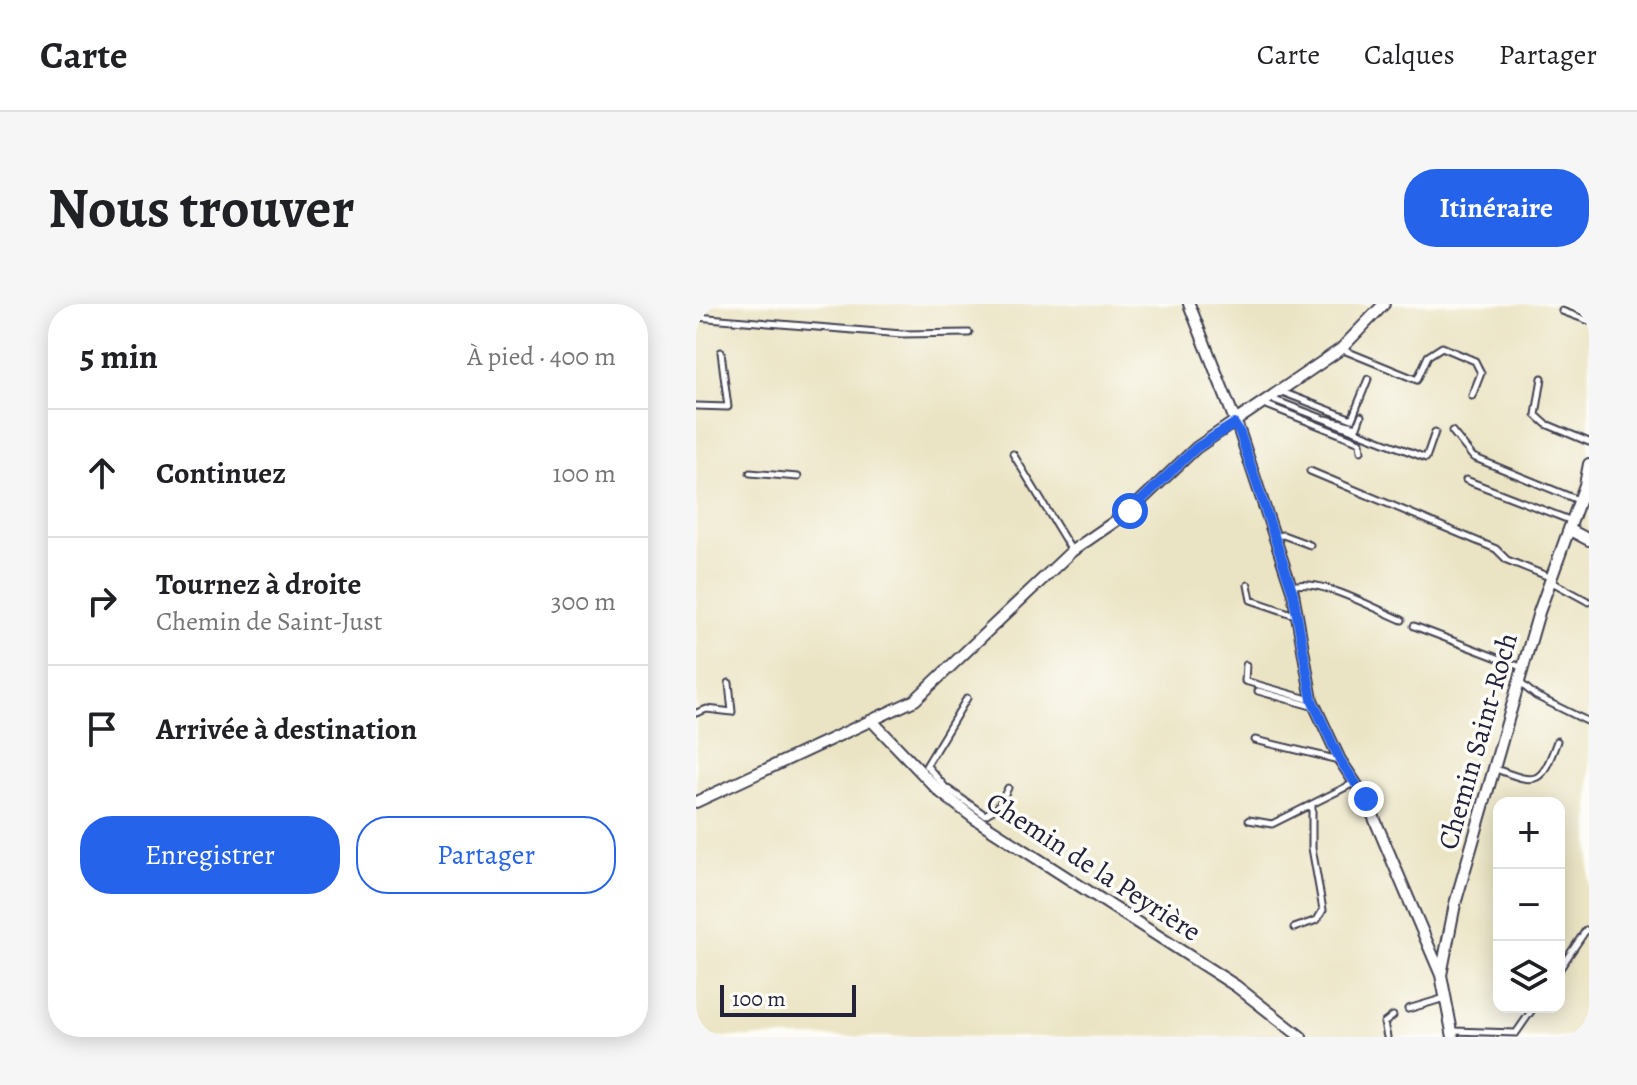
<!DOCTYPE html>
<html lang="fr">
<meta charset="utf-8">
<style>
:root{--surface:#fff;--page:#f6f6f6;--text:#202124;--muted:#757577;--line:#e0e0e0;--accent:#2563eb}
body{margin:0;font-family:Alegreya,serif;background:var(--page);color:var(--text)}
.controls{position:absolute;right:24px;bottom:24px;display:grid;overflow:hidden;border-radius:16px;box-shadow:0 4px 20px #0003}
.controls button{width:72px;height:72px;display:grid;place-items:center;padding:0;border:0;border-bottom:2px solid var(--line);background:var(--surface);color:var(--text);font:40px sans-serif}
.scale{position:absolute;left:24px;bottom:20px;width:136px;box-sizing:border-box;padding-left:8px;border:4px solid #22223b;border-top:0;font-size:22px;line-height:28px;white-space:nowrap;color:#22223b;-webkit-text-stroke:6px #fdfcf7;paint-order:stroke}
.stop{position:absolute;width:24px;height:24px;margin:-18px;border:6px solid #2563eb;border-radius:50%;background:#fff}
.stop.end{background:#2563eb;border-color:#fff;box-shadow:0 2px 8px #0008}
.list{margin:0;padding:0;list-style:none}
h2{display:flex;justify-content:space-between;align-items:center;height:104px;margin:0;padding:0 32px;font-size:34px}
h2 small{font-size:26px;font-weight:400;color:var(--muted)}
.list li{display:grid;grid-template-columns:52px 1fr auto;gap:24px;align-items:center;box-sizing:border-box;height:128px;padding:0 32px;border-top:2px solid var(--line)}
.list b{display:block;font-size:30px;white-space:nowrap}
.list p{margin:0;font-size:26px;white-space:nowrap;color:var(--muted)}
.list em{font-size:26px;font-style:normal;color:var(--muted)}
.actions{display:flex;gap:16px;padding:24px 32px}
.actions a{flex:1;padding:18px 0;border:2px solid var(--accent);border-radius:32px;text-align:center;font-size:28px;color:var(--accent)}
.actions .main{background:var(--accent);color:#fff}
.icon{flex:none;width:44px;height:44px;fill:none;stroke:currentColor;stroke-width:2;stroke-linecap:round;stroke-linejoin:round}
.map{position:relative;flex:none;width:893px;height:733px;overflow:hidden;border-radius:32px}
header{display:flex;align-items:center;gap:48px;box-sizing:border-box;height:112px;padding:0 40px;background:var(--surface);border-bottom:2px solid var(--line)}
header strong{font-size:38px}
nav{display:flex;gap:44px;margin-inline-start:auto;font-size:28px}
.intro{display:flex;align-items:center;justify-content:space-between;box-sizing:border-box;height:192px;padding:0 48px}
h1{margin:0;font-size:56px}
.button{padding:20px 36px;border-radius:32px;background:var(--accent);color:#fff;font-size:28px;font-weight:700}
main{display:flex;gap:48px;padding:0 48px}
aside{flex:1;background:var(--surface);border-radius:32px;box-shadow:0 4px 20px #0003}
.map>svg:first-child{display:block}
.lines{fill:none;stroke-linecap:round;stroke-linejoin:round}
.lane-casing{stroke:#403f50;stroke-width:9}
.street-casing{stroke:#403f50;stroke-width:14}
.lane{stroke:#fff;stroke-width:5}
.street{stroke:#fff;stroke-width:10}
.route{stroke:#2563eb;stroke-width:10}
.labels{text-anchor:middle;stroke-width:7;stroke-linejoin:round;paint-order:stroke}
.street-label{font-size:28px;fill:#22223b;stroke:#fdfcf7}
</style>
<header>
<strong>Carte</strong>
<nav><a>Carte</a><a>Calques</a><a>Partager</a></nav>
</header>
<div class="intro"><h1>Nous trouver</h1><a class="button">Itinéraire</a></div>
<main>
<aside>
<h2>5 min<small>À pied · 400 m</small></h2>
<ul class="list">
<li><svg class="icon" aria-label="ahead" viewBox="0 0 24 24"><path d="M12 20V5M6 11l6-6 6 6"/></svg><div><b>Continuez</b></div><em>100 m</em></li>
<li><svg class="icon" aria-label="right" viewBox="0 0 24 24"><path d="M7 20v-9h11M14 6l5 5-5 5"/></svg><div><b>Tournez à droite</b><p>Chemin de Saint-Just</p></div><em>300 m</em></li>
<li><svg class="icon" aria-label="arrive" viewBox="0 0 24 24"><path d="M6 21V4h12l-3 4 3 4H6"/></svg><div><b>Arrivée à destination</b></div></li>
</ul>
<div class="actions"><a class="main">Enregistrer</a><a>Partager</a></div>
</aside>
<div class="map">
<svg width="893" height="733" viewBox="0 0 893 733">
<rect width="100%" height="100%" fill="#fdfcf7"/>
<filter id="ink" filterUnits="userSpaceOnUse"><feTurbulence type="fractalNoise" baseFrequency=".0125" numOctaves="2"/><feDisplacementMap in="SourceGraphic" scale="16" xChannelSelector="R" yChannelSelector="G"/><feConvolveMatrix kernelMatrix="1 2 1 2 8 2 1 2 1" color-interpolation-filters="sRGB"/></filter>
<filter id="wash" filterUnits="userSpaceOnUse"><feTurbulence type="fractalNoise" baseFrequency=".006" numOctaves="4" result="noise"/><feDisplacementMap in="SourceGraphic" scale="32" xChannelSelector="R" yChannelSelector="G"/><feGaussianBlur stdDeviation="1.8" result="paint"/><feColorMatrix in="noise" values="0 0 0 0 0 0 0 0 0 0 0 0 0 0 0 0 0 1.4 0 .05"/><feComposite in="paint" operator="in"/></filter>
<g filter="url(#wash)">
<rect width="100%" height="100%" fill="#ebe4c4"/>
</g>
<g filter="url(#ink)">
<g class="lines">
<g class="lane-casing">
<path id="lane" d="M866 7 893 17
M0 13 206 30 273 29
M645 45 721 76 732 52 746 43 779 57 785 69 776 92
M846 74 840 111 850 120 893 138
M586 88 656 115 672 75
M576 95 730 154 739 128
M568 100 664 138 665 147
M0 102 32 103 25 48
M630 115 661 123 665 112
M756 127 777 153 882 196
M317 150 376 247
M614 167 800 245 811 256 856 274
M54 169 102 173
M770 176 876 217
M578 232 587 231 614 241
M856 278 893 298
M552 281 555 296 599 311
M596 282C623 273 679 305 706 316
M718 322 825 363
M550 361 549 377 615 396
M823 378 840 392 893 418
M562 387 619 403
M0 409 11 405 36 408 33 379
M559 436 643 456
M230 462 271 394
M231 462 249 483 289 511 302 503 312 484
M800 465C842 481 845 481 861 437
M553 516 576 520 658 479
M598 624 621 616 627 606 616 544V501
M863 666 890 626
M712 705 749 694
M757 727 820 729 838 703
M691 733 688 719 697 712"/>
</g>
<g class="street-casing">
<path id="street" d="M493 0 544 129 597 289 616 396 644 456 670 495 745 671
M874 226 893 236
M176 417 243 487 278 514 540 682 605 733
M0 498 219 396 376 247 434 207 500 144 645 45 688 0
M757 733 745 671 759 600 843 308 889 181 893 160"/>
</g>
<use href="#lane" class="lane"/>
<use href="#street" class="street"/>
</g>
</g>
<g class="lines" filter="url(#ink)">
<path class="route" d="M434 207 500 144 538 120 544 129 597 289 616 396 644 456 670 495"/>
</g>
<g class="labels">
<g class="street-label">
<text transform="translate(781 437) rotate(-74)" y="10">Chemin Saint-Roch</text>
<text transform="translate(398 562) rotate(33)" y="10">Chemin de la Peyrière</text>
</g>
</g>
</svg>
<div class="controls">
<button>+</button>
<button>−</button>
<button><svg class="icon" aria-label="layers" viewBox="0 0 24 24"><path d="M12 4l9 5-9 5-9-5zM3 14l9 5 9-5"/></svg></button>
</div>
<div class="scale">100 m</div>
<div class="stop" style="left:434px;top:207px"></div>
<div class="stop end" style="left:670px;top:495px"></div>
</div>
</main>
